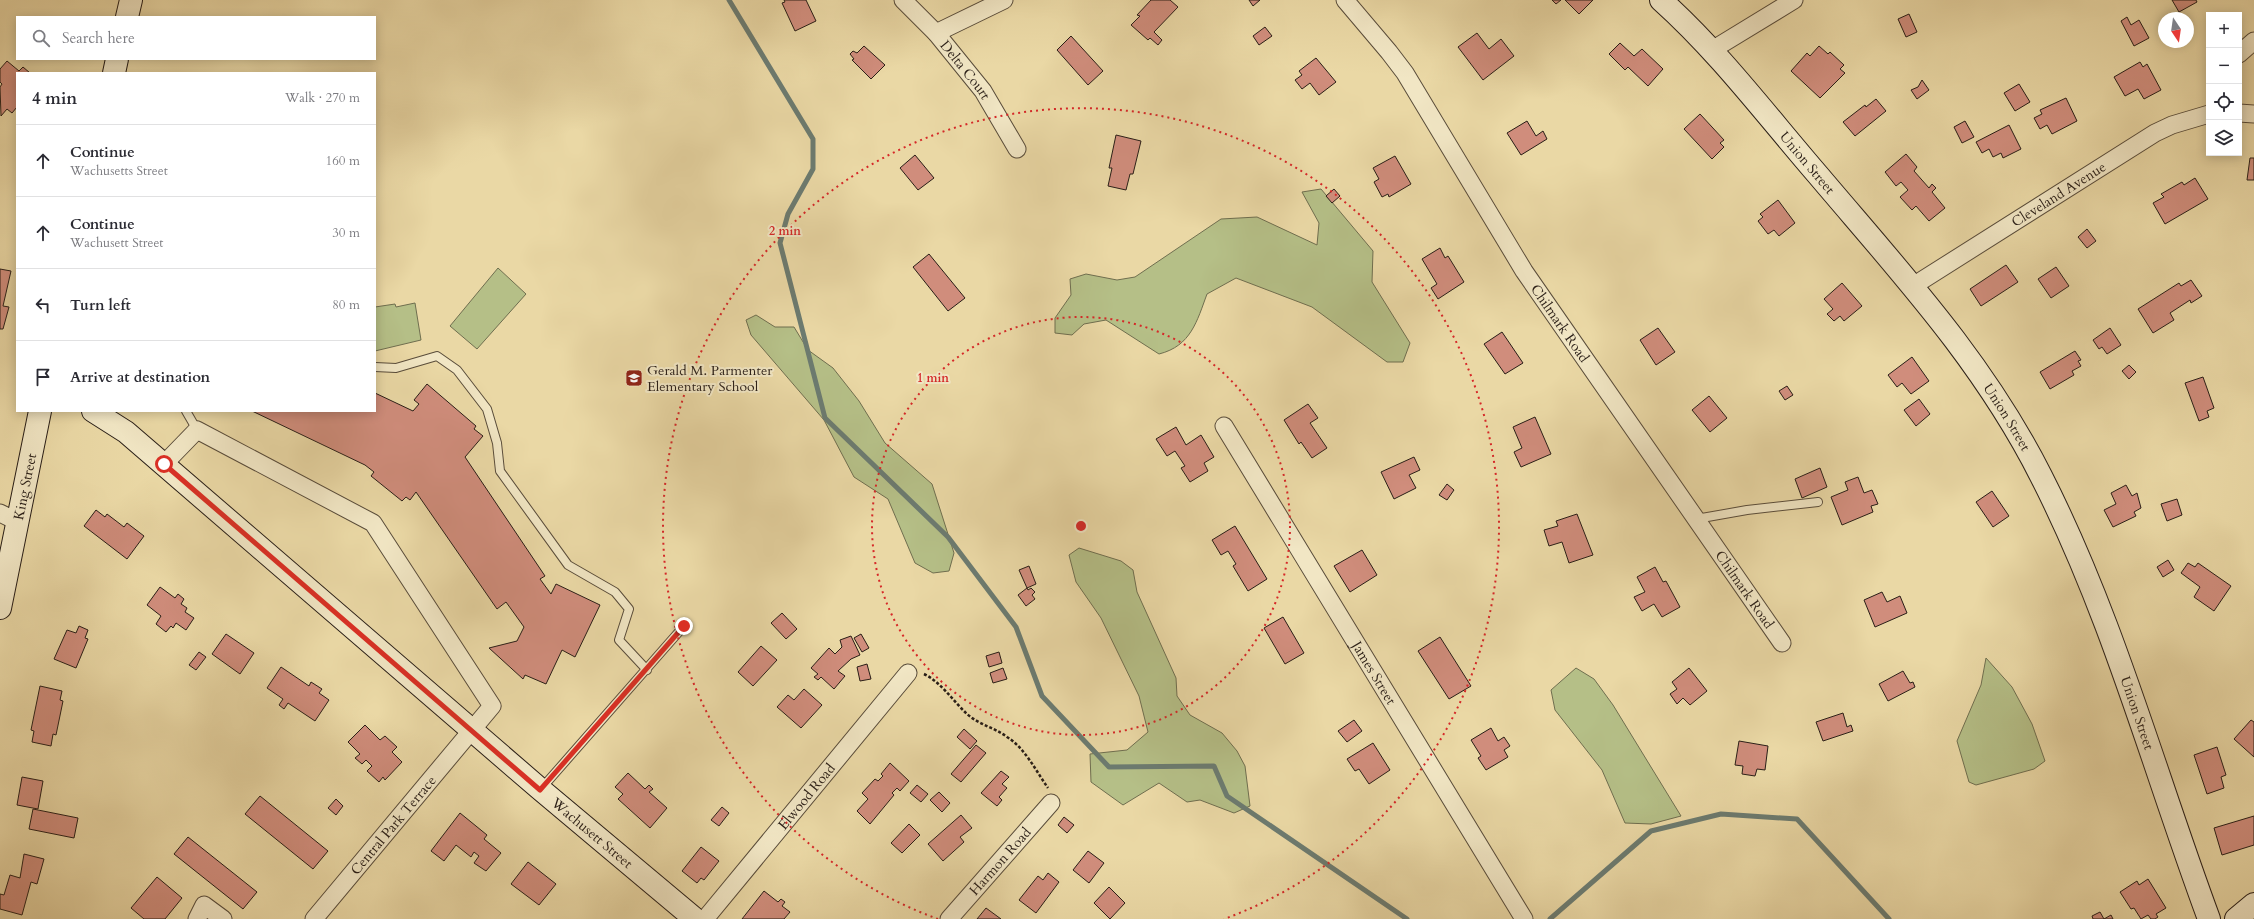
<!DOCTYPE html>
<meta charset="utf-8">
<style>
:root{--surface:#fff;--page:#f7f7f7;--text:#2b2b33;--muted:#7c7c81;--line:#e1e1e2}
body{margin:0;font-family:Cardo,serif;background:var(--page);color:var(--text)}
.controls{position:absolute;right:12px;top:12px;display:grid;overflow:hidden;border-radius:0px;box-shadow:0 2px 10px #0003}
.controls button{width:36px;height:36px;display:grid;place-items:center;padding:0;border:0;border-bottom:1px solid var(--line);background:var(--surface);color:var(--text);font:20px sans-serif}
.compass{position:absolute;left:2158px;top:12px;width:36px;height:36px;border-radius:50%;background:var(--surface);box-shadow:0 2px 10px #0003;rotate:167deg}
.stop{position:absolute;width:12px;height:12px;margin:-9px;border:3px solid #d93025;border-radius:50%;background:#fff}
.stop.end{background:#d93025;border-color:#fff;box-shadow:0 1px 4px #0008}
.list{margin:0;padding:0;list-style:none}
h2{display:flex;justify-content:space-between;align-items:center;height:52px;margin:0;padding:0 16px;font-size:17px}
h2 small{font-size:13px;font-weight:400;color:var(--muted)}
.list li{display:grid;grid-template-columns:26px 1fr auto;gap:12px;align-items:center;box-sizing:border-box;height:72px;padding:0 16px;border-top:1px solid var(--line)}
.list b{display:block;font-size:15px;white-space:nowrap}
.list p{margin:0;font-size:13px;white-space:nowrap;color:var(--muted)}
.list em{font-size:13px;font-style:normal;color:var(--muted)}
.icon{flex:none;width:22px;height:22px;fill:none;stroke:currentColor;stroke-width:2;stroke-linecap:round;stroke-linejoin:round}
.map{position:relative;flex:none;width:2254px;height:919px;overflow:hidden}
.search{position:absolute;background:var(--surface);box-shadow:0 2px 10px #0003;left:16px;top:16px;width:360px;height:44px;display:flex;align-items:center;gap:10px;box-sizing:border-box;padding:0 14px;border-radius:0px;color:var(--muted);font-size:15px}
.panel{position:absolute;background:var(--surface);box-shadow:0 2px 10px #0003;left:16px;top:72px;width:360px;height:340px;border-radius:0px}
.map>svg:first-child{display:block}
.green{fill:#b5bf87;stroke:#6f6e4f}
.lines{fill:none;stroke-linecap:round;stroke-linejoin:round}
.stream{stroke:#6c7b70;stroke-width:5}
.building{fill:#d08d7c;stroke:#291e17}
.lane-casing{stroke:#594c3a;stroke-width:10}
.street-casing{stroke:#594c3a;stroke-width:19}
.secondary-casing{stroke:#291e17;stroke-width:24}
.path{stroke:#291e17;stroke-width:2.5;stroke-dasharray:3 2;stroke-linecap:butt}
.lane{stroke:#f1e6c4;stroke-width:8}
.street{stroke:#f1e6c4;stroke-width:17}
.secondary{stroke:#f1e6c4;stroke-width:22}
.route{stroke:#d93025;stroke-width:5}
.ring{fill:none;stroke:#d62828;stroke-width:2;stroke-dasharray:2 4}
.labels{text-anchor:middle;stroke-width:4;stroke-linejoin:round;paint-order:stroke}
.street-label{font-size:14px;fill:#291e17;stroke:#f1e6c4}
.poi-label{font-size:14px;fill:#291e17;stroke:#f1e6c4;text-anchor:start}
.centre{fill:#d62828;stroke:#f1e6c4;stroke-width:2}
.ring-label{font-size:12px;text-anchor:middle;font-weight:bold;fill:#d62828;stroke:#f1e6c4;stroke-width:4;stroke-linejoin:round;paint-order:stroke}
</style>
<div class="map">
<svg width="2254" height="919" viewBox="0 0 2254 919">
<rect width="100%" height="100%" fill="#ead8a5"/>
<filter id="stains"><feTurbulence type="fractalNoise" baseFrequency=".005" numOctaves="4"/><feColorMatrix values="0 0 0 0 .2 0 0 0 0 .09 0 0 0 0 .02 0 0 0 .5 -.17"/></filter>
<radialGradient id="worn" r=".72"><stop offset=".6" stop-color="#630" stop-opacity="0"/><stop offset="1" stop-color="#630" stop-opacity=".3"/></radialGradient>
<path class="green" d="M1321 189 1373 251 1372 282 1410 343 1403 362H1387L1312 307 1236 278 1207 294C1197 321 1191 346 1159 354L1106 320 1084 324 1072 335 1055 333V318L1071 295 1070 279 1086 274 1117 280 1135 277 1221 219 1257 217 1317 245 1319 223 1302 192Z
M498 268 526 294 477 349 450 326Z
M415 303 421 340 375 351V307L395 304 396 307Z
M756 315 775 327H794L808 350 833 368 859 401 885 443 932 484 954 553 949 571 933 573 915 563 888 499 854 477 824 420 751 335 746 320Z
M1079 548 1121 561 1133 570 1137 592 1176 678 1177 696 1190 715 1222 733 1237 751 1245 766 1250 806 1234 813 1200 800 1187 802 1159 783 1123 805 1091 782 1090 754 1127 750 1148 732 1139 696 1101 618 1076 582 1069 555Z
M1986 658 2012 687 2032 724 2045 761 2034 769 1976 785 1969 782 1957 741 1981 685Z
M1576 668 1594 679 1613 705 1681 816 1651 824 1625 823 1602 770 1555 710 1551 690Z"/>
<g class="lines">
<path class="stream" d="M729 0 813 139V169L788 214 780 243 825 418 948 537 1016 627 1042 696 1109 767 1214 766 1227 796 1407 919
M1550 919 1651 831 1721 814 1797 819 1889 919"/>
</g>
<path class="building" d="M784 0H806L816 21 795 31 782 3 785 2Z
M1151 0H1170L1178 7 1154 32 1162 40 1158 45 1150 38 1148 40 1131 25 1140 16 1137 15Z
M1249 0H1260L1253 6Z
M1552 0H1561L1556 4Z
M1565 0H1593L1579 14Z
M2172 0H2196L2197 2 2179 12Z
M1909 14 1917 32 1906 37 1898 19Z
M2127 17 2131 25 2139 20 2149 38 2134 46 2121 21Z
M1265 27 1272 36 1259 45 1253 36Z
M1477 33 1489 49 1501 39 1514 56 1483 80 1458 47Z
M1071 36 1103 71 1088 85 1057 50Z
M1620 43 1634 56 1642 49 1663 69 1648 86 1628 67 1625 70 1609 54Z
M864 46 885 65 871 79 852 60 854 59 850 54 853 51 857 53Z
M1819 46 1828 54 1830 52 1844 65 1840 69 1845 73 1820 98 1791 71 1807 53 1810 56Z
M1316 58 1336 82 1319 95 1310 83 1302 89 1295 80 1302 75 1299 71Z
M7 61 19 71 23 67 30 73H17V107L12 113 7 109 1 116 0 87 2 84 0 82V69Z
M2140 62 2143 67 2147 64 2161 90 2144 99 2138 89 2125 96 2114 77Z
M1922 80 1929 90 1917 99 1911 90 1918 87Z
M2019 84 2030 102 2015 111 2004 93Z
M2066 98 2077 121 2052 134 2047 125 2040 129 2034 118 2042 114 2040 110Z
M1876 99 1886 111 1855 136 1843 122 1865 105 1866 107Z
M1700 114 1724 140 1720 143 1724 147 1712 159 1684 129Z
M1527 121 1536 136 1543 131 1547 139 1521 155 1507 133Z
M1965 121 1974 137 1962 143 1954 127Z
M2009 125 2021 149 2003 158 2001 153 1993 157 1989 149 1982 153 1976 142Z
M1116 135 1141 141 1133 174H1130L1126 190 1108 186 1112 168H1109Z
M1906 154 1917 167 1914 171 1929 188 1932 184 1936 188 1932 192 1945 208 1929 221 1916 206 1912 210 1900 197 1908 190 1901 182 1896 186 1885 172Z
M915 155 934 178 918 190 900 168Z
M1395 156 1411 184 1389 197 1388 194 1382 197 1374 182 1379 179 1373 168Z
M2250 158H2254V180H2247Z
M2195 178 2208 199 2165 224 2153 203 2164 197 2161 194 2182 182 2184 185Z
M1334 189 1340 196 1332 203 1326 196Z
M1778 200 1795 223 1779 236 1774 230 1768 234 1758 221 1763 217 1760 214Z
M2087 229 2096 241 2087 248 2078 237Z
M1440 248 1445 258 1448 256 1464 282 1438 299 1431 288 1437 284 1422 259Z
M929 254 965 298 948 311 913 267Z
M2006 265 2018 282 1981 306 1970 289Z
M2056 267 2069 286 2051 298 2038 279Z
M0 269 11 271 3 306 9 307 3 329H0Z
M2191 280 2202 296 2191 303 2190 300 2170 313 2174 320 2153 333 2138 309 2179 283 2181 286Z
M1842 283 1862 306 1844 321 1840 316 1834 321 1827 314 1833 309 1824 299Z
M1658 328 1675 352 1656 365 1640 340Z
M2110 328 2121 345 2107 354 2102 347 2099 349 2093 340Z
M1502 332 1523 363 1505 374 1484 344Z
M2075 351 2081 360 2078 361 2081 366 2072 371 2074 375 2050 389 2040 372Z
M1912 357 1929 381 1911 394 1902 383 1897 387 1888 375Z
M2129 365 2136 372 2129 379 2122 371Z
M2203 377 2214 408 2207 411 2209 417 2199 421 2185 383Z
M427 384 476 426 474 429 483 436 465 457 545 576 540 579 551 594 556 584 600 605 575 657 562 650 546 684 525 675 523 679 489 648 517 641 524 627 506 602 497 609 416 492 410 500 406 497 402 501 371 476 374 472 365 465 252 411H375V393L413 411 419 404 414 400Z
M1787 386 1793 395 1785 400 1779 391Z
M1709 396 1727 418 1710 432 1692 410Z
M1919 399 1930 414 1916 426 1904 410Z
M1308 404 1318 418 1310 423 1327 448 1312 458 1301 442 1299 444 1284 420Z
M1535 417 1551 454 1521 467 1514 452 1522 448 1513 427Z
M1176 427 1186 445 1201 435 1214 457 1204 463 1208 471 1190 482 1181 468 1185 466 1175 451 1167 456 1156 439Z
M1414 457 1420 470 1409 475 1416 488 1394 499 1381 472Z
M1820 468 1827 487 1802 498 1795 479Z
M1858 477 1864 493 1872 490 1878 504 1871 506 1873 512 1842 525 1831 497 1848 490 1845 482Z
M1447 484 1454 490 1447 500 1439 495Z
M2126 485 2132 496 2137 493 2141 508 2134 512 2136 516 2113 527 2104 510 2116 504 2111 493Z
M1992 491 2009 516 1993 527 1976 502Z
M2177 499 2182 515 2167 521 2161 504Z
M96 510 105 517 107 514 124 527 127 523 144 536 127 559 84 526Z
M1577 514 1593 555 1569 563 1562 542 1549 546 1544 530 1558 526 1556 521Z
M1235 526 1267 579 1248 591 1233 566 1236 564 1228 551 1221 555 1212 540Z
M1362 550 1377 575 1350 592 1334 566Z
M2168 560 2174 570 2163 577 2157 567Z
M2188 563 2195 567 2198 563 2231 586 2214 611 2194 597 2200 587 2181 573Z
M1029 566 1036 584 1027 588 1019 570Z
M1655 567 1663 582 1666 581 1680 607 1662 617 1654 604 1642 611 1634 597 1645 592 1637 577Z
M160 587 175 598 178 594 184 599 181 604 187 608 185 612 194 618 186 630 176 623 173 628 171 626 166 632 156 624 161 616 147 605Z
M1027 588 1028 590 1031 588 1035 592 1032 595 1035 599 1026 606 1018 595Z
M1882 592 1887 602 1900 596 1907 613 1875 627 1864 600Z
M782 613 797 629 786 639 771 623Z
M1283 617 1304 653 1285 664 1264 628Z
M79 626 88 630 85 638 88 639 76 668 54 659 67 630 76 633Z
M226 634 254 653 240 674 212 654Z
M861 634 869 648 862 652 854 638Z
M851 636 860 655 851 659 838 671 845 676 834 689 821 677 818 680 814 677 818 674 811 668 829 648 835 654 842 647 840 640Z
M1440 637 1471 686 1449 699 1418 651Z
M761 646 777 660 753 686 738 672Z
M199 652 206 657 196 670 189 665Z
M999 652 1002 663 989 667 986 656Z
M867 664 871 679 860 681 857 667Z
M281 667 309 686 311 682 322 689 319 693 329 700 315 721 288 703 284 709 279 705 283 699 267 688Z
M1003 668 1007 679 993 683 990 673Z
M1689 668 1707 691 1690 705 1683 698 1677 704 1670 694 1677 689 1672 682Z
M1903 671 1910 683 1913 682 1915 687 1888 701 1879 684Z
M40 686 62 691 60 700 63 701 56 735 53 734 51 746 32 742 34 731 31 730Z
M804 689 822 705 801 728 777 707 788 695 794 700Z
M1843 713 1847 727 1851 725 1853 731 1823 741 1816 722Z
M1354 720 1362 731 1347 742 1338 731Z
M2251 720 2254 722V757L2234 739Z
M365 725 380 740 385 736 397 747 392 752 402 762 385 780 383 777 379 782 367 771 372 766 366 760 362 764 355 758 360 754 348 742Z
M1491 728 1498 741 1504 737 1510 746 1504 750 1508 757 1486 770 1478 758 1481 756 1471 740Z
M964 729 977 741 970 749 957 737Z
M1739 741 1768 746 1765 770 1757 769 1755 776 1742 774 1743 766 1735 765Z
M1373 743 1390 770 1369 784 1359 769 1355 771 1347 759Z
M976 745 986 753 961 782 951 774Z
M2217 747 2226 775 2221 777 2224 788 2207 794 2194 755Z
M890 763 909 781 900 791 897 788 892 793 894 795 870 824 857 811 868 799 862 793 875 779 878 781 883 776 881 774Z
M1001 771 1009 777 1002 784 1007 788 999 797 1002 800 997 806 981 793Z
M628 773 645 789 649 785 653 789 649 792 667 808 650 828 618 799 623 794 615 787Z
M22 777 43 781 38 809 17 805Z
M917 785 928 794 921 802 910 793Z
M939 792 950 803 942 812 930 800Z
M260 796 328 851 313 869 245 814Z
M336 799 343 806 336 815 328 808Z
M722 807 729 813 719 826 711 820Z
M33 809 78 818 74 838 29 829Z
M460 813 487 835 484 839 501 853 486 871 474 863 479 856 474 852 471 857 456 845 444 861 431 851Z
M961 815 972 828 960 837 964 842 943 861 928 844Z
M2254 816V845L2222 855 2214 828Z
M1064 817 1074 825 1067 833 1058 825Z
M909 824 920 835 902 853 891 843Z
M188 837 257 892 243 909 174 854Z
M701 847 719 861 704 880 701 878 697 883 682 871Z
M1088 851 1104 863 1089 883 1073 870Z
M24 854 44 859 37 884 31 882 22 915 0 909V894L4 895 10 875 20 878Z
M528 862 556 884 539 905 511 884Z
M1048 873 1059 882 1036 913 1019 900 1038 876 1043 880Z
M157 877 182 898 165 919H144L131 908Z
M2148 879 2166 908 2156 914 2158 917 2155 919H2151L2148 915 2141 919 2134 908 2131 909 2120 892 2137 881 2139 885Z
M1109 887 1125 903 1110 919 1094 903Z
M764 891 778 902 781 899 785 902 782 906 790 912 784 919H742Z
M986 908 1001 919H977Z
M2100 912 2104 919 2111 915 2113 919H2093L2092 916Z"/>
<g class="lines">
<g class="lane-casing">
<path id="lane" d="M375 367 396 368 437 356 457 370 487 409 497 443 500 471 568 565 615 592 629 609 619 640 647 670
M186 411 197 430
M1696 519 1747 510 1818 502
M541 789 684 626"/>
</g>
<g class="street-casing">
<g id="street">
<path id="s1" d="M903 0 936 33 983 91 1017 149"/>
<path id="s2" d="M1345 0 1389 52 1405 73 1524 271 1782 643"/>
<path d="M936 33 1004 0"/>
<path d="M1712 50 1794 0"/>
<path d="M2239 54 2254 41"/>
<path d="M2239 113 2254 114"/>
<path id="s3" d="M1913 286 2155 133 2172 125 2209 114"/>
<path id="s4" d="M1224 426 1524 919"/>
<path d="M164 464 197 430 373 523 492 706 314 919"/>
<path d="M0 513 18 522"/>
<path d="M197 919 204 905 223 919"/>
<path id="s5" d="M705 919 908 673"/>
<path id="s6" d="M949 919 1051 803"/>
</g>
</g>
<g class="secondary-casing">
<g id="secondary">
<path id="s7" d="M1661 0C1719 52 1767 116 1818 175 1900 272 1983 361 2041 476 2113 617 2154 771 2209 919"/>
<path d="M127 17 131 0"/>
<path d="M114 73 117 59"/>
<path id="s8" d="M93 411 126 432 540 789 695 919"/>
<path id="s9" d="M0 608 40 411"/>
<path d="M2236 919 2254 904"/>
</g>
</g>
<path class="path" d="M924 674C941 682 953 701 967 714 981 726 994 727 1007 737 1025 748 1036 771 1048 788"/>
<use href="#lane" class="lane"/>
<use href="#street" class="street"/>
<use href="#secondary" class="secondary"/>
</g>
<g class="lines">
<path class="route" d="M164 464 540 790 684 626"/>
</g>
<g class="ring">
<circle cx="1081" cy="526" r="209"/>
<path d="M938 919A418 418 0 1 1 1224 919"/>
</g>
<defs>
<g id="school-square" transform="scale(0.9)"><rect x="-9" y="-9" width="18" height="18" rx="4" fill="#8f2418" stroke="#f1e6c4"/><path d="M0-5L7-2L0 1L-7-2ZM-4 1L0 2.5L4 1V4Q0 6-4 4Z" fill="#fff"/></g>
</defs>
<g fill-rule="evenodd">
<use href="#school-square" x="634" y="378"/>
</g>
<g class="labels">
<g class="street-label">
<text dy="5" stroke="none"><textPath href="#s1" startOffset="94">Delta Court</textPath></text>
<text dy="5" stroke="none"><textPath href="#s7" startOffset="219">Union Street</textPath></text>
<text dy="5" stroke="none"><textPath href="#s3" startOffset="172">Cleveland Avenue</textPath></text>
<text dy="5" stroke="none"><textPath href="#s2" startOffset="389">Chilmark Road</textPath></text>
<text dy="5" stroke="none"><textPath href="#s7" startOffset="543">Union Street</textPath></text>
<text dy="5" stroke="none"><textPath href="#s9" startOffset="124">King Street</textPath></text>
<text dy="5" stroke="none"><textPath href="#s2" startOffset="713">Chilmark Road</textPath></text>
<text dy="5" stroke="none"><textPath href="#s4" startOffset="289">James Street</textPath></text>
<text dy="5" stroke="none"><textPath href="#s7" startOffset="867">Union Street</textPath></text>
<text dy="5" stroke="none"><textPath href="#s5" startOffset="159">Elwood Road</textPath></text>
<text transform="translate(393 825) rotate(-50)" y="5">Central Park Terrace</text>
<text dy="5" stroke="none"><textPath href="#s8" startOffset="654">Wachusett Street</textPath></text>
<text dy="5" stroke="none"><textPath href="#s6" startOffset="77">Harmon Road</textPath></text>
</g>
<g class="poi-label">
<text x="647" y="375">Gerald M. Parmenter<tspan x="647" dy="16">Elementary School</tspan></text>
</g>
</g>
<circle cx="1081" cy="526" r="6" class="centre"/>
<g class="ring-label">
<text x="785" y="235">2 min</text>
<text x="933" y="382">1 min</text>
</g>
<rect width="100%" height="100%" filter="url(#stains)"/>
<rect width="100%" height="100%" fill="url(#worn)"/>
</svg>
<div class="controls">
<button>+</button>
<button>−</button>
<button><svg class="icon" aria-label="locate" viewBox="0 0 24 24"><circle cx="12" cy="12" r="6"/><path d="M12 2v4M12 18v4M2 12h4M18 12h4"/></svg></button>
<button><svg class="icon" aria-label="layers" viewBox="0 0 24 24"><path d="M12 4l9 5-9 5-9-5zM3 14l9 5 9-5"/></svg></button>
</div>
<svg class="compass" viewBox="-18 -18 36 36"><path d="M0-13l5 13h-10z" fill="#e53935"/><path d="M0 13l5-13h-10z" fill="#7c7c81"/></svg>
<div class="stop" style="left:164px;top:464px"></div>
<div class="stop end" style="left:684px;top:626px"></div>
<div class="search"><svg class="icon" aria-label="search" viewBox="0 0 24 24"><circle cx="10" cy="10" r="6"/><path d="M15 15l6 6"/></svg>Search here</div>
<section class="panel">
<h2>4 min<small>Walk · 270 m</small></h2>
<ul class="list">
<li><svg class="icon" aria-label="ahead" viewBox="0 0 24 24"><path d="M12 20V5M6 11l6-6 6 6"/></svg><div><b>Continue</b><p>Wachusetts Street</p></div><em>160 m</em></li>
<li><svg class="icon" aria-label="ahead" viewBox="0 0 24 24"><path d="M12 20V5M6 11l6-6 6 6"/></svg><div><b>Continue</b><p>Wachusett Street</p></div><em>30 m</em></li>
<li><svg class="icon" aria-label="left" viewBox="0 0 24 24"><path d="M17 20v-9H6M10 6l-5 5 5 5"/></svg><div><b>Turn left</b></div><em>80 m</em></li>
<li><svg class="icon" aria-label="arrive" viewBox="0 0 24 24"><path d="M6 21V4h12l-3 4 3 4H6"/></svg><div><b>Arrive at destination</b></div></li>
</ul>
</section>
</div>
